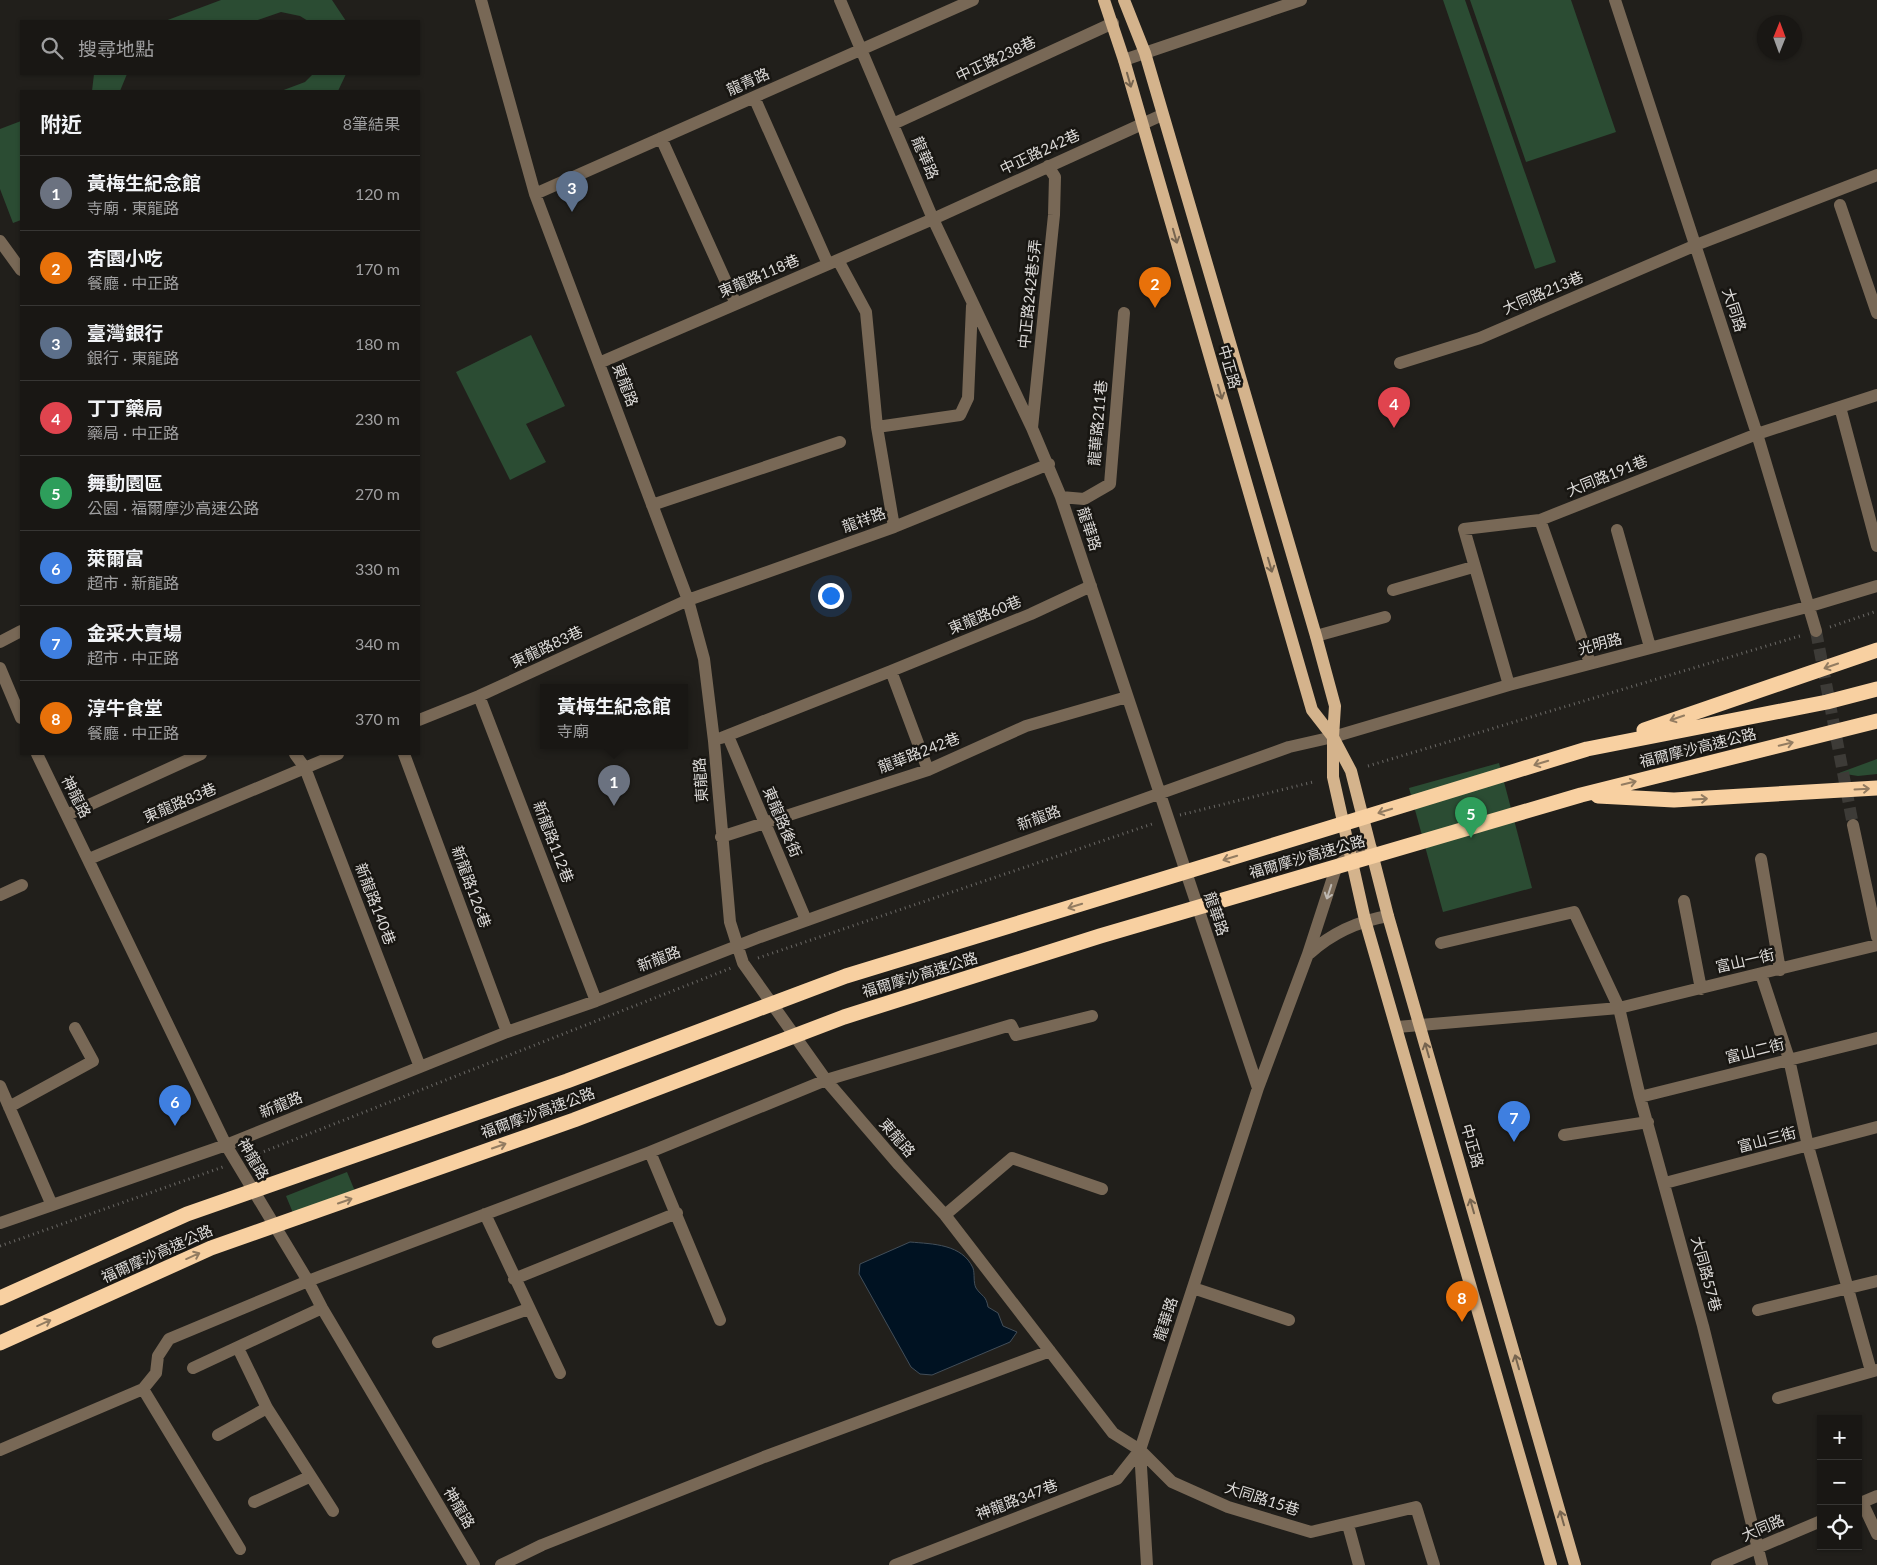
<!DOCTYPE html>
<html lang="zh-TW">
<meta charset="utf-8">
<style>
:root{--surface:#191714;--page:#22201d;--text:#f1f3f6;--muted:#9f9fa0;--line:#373634;--accent:#db99f5}
body{margin:0;font-family:Lato,"Noto Sans TC",sans-serif;background:var(--page);color:var(--text)}
.controls{position:absolute;right:15px;bottom:15px;display:grid;overflow:hidden;border-radius:0px;box-shadow:0 1px 4px #0004}
.controls button{width:45px;height:45px;display:grid;place-items:center;padding:0;border:0;border-bottom:1px solid var(--line);background:var(--surface);color:var(--text);font:25px sans-serif}
.compass{position:absolute;left:1757px;top:15px;width:45px;height:45px;border-radius:50%;background:var(--surface);box-shadow:0 1px 4px #0004;rotate:1deg}
.you{position:absolute;left:830px;top:595px;width:18px;height:18px;margin:-12px;border:4px solid #fff;border-radius:50%;background:#1a73e8;box-shadow:0 0 0 8px #1a73e833}
.badge{display:grid;place-items:center;width:32px;height:32px;border-radius:50%;background:var(--accent);color:#fff;font-size:16px;font-weight:700}
.pin{position:absolute;translate:-50% -41px;filter:drop-shadow(0 1px 2px #0008)}
.pin::after{content:'';position:absolute;top:26px;width:18px;height:15px;background:inherit;clip-path:polygon(0 0,100% 0,50% 100%)}
.popup{position:absolute;left:540px;top:684px;width:148px;height:65px;box-sizing:border-box;display:grid;place-content:center;border-radius:0px;background:var(--surface);filter:drop-shadow(0 1px 4px #0005);font-size:16px;white-space:nowrap;color:var(--muted)}
.popup b{font-size:19px;color:var(--text)}
.popup::after{content:'';position:absolute;left:50%;top:100%;margin-left:-10px;border:10px solid transparent;border-top-color:var(--surface)}
.list{margin:0;padding:0;list-style:none}
h2{display:flex;justify-content:space-between;align-items:center;height:65px;margin:0;padding:0 20px;font-size:21px}
h2 small{font-size:16px;font-weight:400;color:var(--muted)}
.list li{display:grid;grid-template-columns:32px 1fr auto;gap:15px;align-items:center;box-sizing:border-box;height:75px;padding:0 20px;border-top:1px solid var(--line)}
.list b{display:block;font-size:19px;white-space:nowrap}
.list p{margin:0;font-size:16px;white-space:nowrap;color:var(--muted)}
.list em{font-size:16px;font-style:normal;color:var(--muted)}
.icon{flex:none;width:28px;height:28px;fill:none;stroke:currentColor;stroke-width:2;stroke-linecap:round;stroke-linejoin:round}
.map{position:relative;flex:none;width:1877px;height:1565px;overflow:hidden}
.search{position:absolute;background:var(--surface);box-shadow:0 1px 4px #0004;left:20px;top:20px;width:400px;height:55px;display:flex;align-items:center;gap:12px;box-sizing:border-box;padding:0 18px;border-radius:0px;color:var(--muted);font-size:19px}
.panel{position:absolute;background:var(--surface);box-shadow:0 1px 4px #0004;left:20px;top:90px;width:400px;height:665px;border-radius:0px}
.map>svg:first-child{display:block}
.green{fill:#2b4c33}
.water{fill:#001222;stroke:#424e59}
.lines{fill:none;stroke-linecap:round;stroke-linejoin:round}
.minor-tunnel{stroke:#3d3b37;stroke-width:12;stroke-dasharray:12 6;stroke-linecap:butt}
.path{stroke:#6b6966;stroke-width:3;stroke-dasharray:1 4;stroke-linecap:butt}
.minor{stroke:#786856;stroke-width:12}
.major{stroke:#d4b38c;stroke-width:12}
.highway{stroke:#f8d0a1;stroke-width:15}
.oneway{stroke:#76644f}
.oneway2{stroke:#937c61}
.oneway3{stroke:#beb8b1}
.labels{text-anchor:middle;stroke-width:5;stroke-linejoin:round;paint-order:stroke}
.street-label{font-size:15px;fill:#dcdad8;stroke:#181612}
</style>
<div class="map">
<svg width="1877" height="1565" viewBox="0 0 1877 1565">
<rect width="100%" height="100%" fill="#211f1b"/>
<path class="green" d="M221 0H332L346 21H308L300 16 281 12 255 21H165Z
M1443 0H1465L1556 262 1535 269Z
M1470 0H1571L1616 132 1526 162Z
M94 74H127L120 91H92Z
M313 74H346L338 91H281L305 82Z
M21 121V220L13 223 0 189V129Z
M531 335 565 406 526 424 546 462 510 480 456 372Z
M1877 759V774L1858 776 1839 773Z
M1499 763 1532 888 1443 912 1409 788Z
M347 1172 359 1201 298 1225 286 1196Z"/>
<path class="water" d="M910 1242C933 1244 962 1244 973 1268 975 1274 973 1282 976 1288 982 1297 986 1295 988 1307L998 1313 1003 1326 1017 1332 1010 1342 932 1375 920 1374 911 1367 859 1274 860 1264Z"/>
<g class="lines">
<path class="minor-tunnel" d="M1816 631 1853 825"/>
<path class="path" d="M1830 627 1877 611
M1368 766 1803 635
M1180 815 1313 782
M758 958 1152 824
M250 1157 731 968
M0 1246 223 1167"/>
<path class="minor" d="M481 0 535 194 688 600 704 659 714 741 730 922 743 963 826 1080 899 1165 945 1215 1113 1433 1140 1450 1172 1482 1228 1507 1311 1532 1416 1507 1434 1565
M840 0 933 219 1032 428 1061 497 1258 1088
M1615 0 1757 434 1816 631
M1124 60 1301 0
M754 97 828 264
M893 124 1113 23
M661 138 736 304
M535 194 973 0
M1840 205 1877 313
M0 241 21 270
M838 260 866 312 877 427 894 527
M599 363 933 219 1162 115
M1400 363 1480 338 1696 245 1877 175
M1840 407 1877 546
M877 427 960 415 968 398 972 306
M1032 428 1054 215 1055 177 1048 166
M1061 497 1084 499 1110 484 1124 313
M652 505 840 442
M1540 520 1590 663
M1617 530 1650 647
M1393 590 1473 567
M1316 636 1385 617
M0 642 21 631
M0 668 21 718
M1509 685 1464 529 1540 520 1757 434 1877 395
M479 696 596 1001
M419 720 479 696 688 600 894 527 1049 464
M728 736 806 920
M721 738 891 671
M37 754 226 1145 308 1281 322 1308 474 1565
M295 754 305 768 420 1067
M404 754 507 1032
M928 770 891 671 1031 614 1091 586
M67 815 201 754
M1853 825 1877 937
M721 837 928 770 1026 726 1127 697
M89 859 338 754
M1761 859 1780 970
M0 895 22 885
M1684 901 1701 989
M1441 943 1574 912 1619 1008 1640 1097 1703 1326 1762 1565
M1310 953C1332 933 1359 921 1388 916
M1761 974 1789 1059 1808 1146 1871 1371
M1397 1027 1619 1008 1877 945
M0 1086 51 1203
M1640 1097 1877 1038
M9 1107 93 1061 75 1028
M1564 1135 1648 1122
M650 1152 720 1320
M1665 1183 1877 1127
M485 1214 560 1373
M945 1215 1012 1158 1102 1189
M0 1223 226 1145 507 1032 596 1001 760 937 1289 747 1333 737 1509 685 1807 607 1877 586
M514 1279 677 1213
M1193 1288 1289 1320
M1758 1310 1877 1281
M438 1342 528 1309
M238 1348 267 1408 333 1511
M193 1368 322 1308
M143 1389 240 1549
M1778 1398 1877 1370
M218 1435 267 1408
M0 1450 143 1389 156 1373 158 1356 169 1339 308 1281 650 1152 826 1080 1011 1025 1016 1035 1092 1016
M254 1502 309 1477
M1862 1502 1877 1534
M1858 1504 1877 1496
M1348 1525 1359 1565
M501 1565 542 1545 764 1457 1050 1351
M895 1565 1117 1479 1140 1450
M1147 1565 1140 1450 1258 1088 1308 954 1336 868 1350 855 1371 848
M1717 1565 1821 1521"/>
<path class="major" d="M1104 0 1124 60 1312 710 1333 737V777L1365 920 1551 1565
M1124 0 1145 53 1316 636 1335 706 1333 737 1351 771 1388 916 1575 1565"/>
<path class="highway" d="M1644 730 1877 650
M1598 796 1674 800 1877 788
M0 1298 187 1214 567 1081 846 976 1587 749 1827 702 1877 689
M0 1343 211 1248 574 1120 844 1017 1100 936 1581 795 1877 721"/>
</g>
<defs><path id="oneway-shaft" d="M-6 0H5M1.5-3L5.5 0L1.5 3" fill="none" stroke-width="1.6" stroke-linecap="round" stroke-linejoin="round" transform="scale(1.25)"/></defs>
<g class="oneway">
<use href="#oneway-shaft" transform="translate(1129 80) rotate(74)"/>
<use href="#oneway-shaft" transform="translate(1175 236) rotate(74)"/>
<use href="#oneway-shaft" transform="translate(1220 392) rotate(74)"/>
<use href="#oneway-shaft" transform="translate(1270 565) rotate(74)"/>
<use href="#oneway-shaft" transform="translate(1427 1050) rotate(-106)"/>
<use href="#oneway-shaft" transform="translate(1472 1206) rotate(-106)"/>
<use href="#oneway-shaft" transform="translate(1517 1362) rotate(-106)"/>
<use href="#oneway-shaft" transform="translate(1562 1518) rotate(-106)"/>
</g>
<g class="oneway2">
<use href="#oneway-shaft" transform="translate(1831 666) rotate(161)"/>
<use href="#oneway-shaft" transform="translate(1677 718) rotate(161)"/>
<use href="#oneway-shaft" transform="translate(1786 744) rotate(-14)"/>
<use href="#oneway-shaft" transform="translate(1541 763) rotate(163)"/>
<use href="#oneway-shaft" transform="translate(1629 783) rotate(-14)"/>
<use href="#oneway-shaft" transform="translate(1862 789) rotate(-3)"/>
<use href="#oneway-shaft" transform="translate(1700 799) rotate(-3)"/>
<use href="#oneway-shaft" transform="translate(1385 811) rotate(163)"/>
<use href="#oneway-shaft" transform="translate(1230 858) rotate(163)"/>
<use href="#oneway-shaft" transform="translate(1075 906) rotate(163)"/>
<use href="#oneway-shaft" transform="translate(499 1146) rotate(-19)"/>
<use href="#oneway-shaft" transform="translate(345 1201) rotate(-19)"/>
<use href="#oneway-shaft" transform="translate(193 1256) rotate(-24)"/>
<use href="#oneway-shaft" transform="translate(44 1323) rotate(-24)"/>
</g>
<use class="oneway3" href="#oneway-shaft" transform="translate(1329 892) rotate(108)"/>
<g class="labels">
<g class="street-label">
<text transform="translate(996 59) rotate(-25)" y="5">中正路238巷</text>
<text transform="translate(748 82) rotate(-24)" y="5">龍青路</text>
<text transform="translate(1040 152) rotate(-25)" y="5">中正路242巷</text>
<text transform="translate(925 158) rotate(67)" y="5">龍華路</text>
<text transform="translate(759 276) rotate(-23)" y="5">東龍路118巷</text>
<text transform="translate(1543 293) rotate(-23)" y="5">大同路213巷</text>
<text transform="translate(1030 294) rotate(-84)" y="5">中正路242巷5弄</text>
<text transform="translate(1734 310) rotate(72)" y="5">大同路</text>
<text transform="translate(1229 367) rotate(74)" y="5">中正路</text>
<text transform="translate(625 385) rotate(69)" y="5">東龍路</text>
<text transform="translate(1098 423) rotate(-85)" y="5">龍華路211巷</text>
<text transform="translate(1607 476) rotate(-22)" y="5">大同路191巷</text>
<text transform="translate(864 520) rotate(-20)" y="5">龍祥路</text>
<text transform="translate(1089 529) rotate(72)" y="5">龍華路</text>
<text transform="translate(985 615) rotate(-22)" y="5">東龍路60巷</text>
<text transform="translate(1600 644) rotate(-15)" y="5">光明路</text>
<text transform="translate(547 647) rotate(-25)" y="5">東龍路83巷</text>
<text transform="translate(1698 748) rotate(-14)" y="5">福爾摩沙高速公路</text>
<text transform="translate(919 753) rotate(-21)" y="5">龍華路242巷</text>
<text transform="translate(701 780) rotate(-94)" y="5">東龍路</text>
<text transform="translate(76 797) rotate(63)" y="5">神龍路</text>
<text transform="translate(180 803) rotate(-23)" y="5">東龍路83巷</text>
<text transform="translate(1039 818) rotate(-20)" y="5">新龍路</text>
<text transform="translate(782 822) rotate(67)" y="5">東龍路後街</text>
<text transform="translate(553 842) rotate(69)" y="5">新龍路112巷</text>
<text transform="translate(1307 857) rotate(-16)" y="5">福爾摩沙高速公路</text>
<text transform="translate(471 887) rotate(70)" y="5">新龍路126巷</text>
<text transform="translate(375 904) rotate(69)" y="5">新龍路140巷</text>
<text transform="translate(1216 914) rotate(71)" y="5">龍華路</text>
<text transform="translate(659 959) rotate(-21)" y="5">新龍路</text>
<text transform="translate(1745 961) rotate(-13)" y="5">富山一街</text>
<text transform="translate(920 975) rotate(-17)" y="5">福爾摩沙高速公路</text>
<text transform="translate(1755 1051) rotate(-14)" y="5">富山二街</text>
<text transform="translate(281 1105) rotate(-22)" y="5">新龍路</text>
<text transform="translate(538 1113) rotate(-20)" y="5">福爾摩沙高速公路</text>
<text transform="translate(897 1138) rotate(49)" y="5">東龍路</text>
<text transform="translate(1767 1140) rotate(-15)" y="5">富山三街</text>
<text transform="translate(1472 1146) rotate(74)" y="5">中正路</text>
<text transform="translate(253 1159) rotate(59)" y="5">神龍路</text>
<text transform="translate(157 1254) rotate(-24)" y="5">福爾摩沙高速公路</text>
<text transform="translate(1706 1274) rotate(75)" y="5">大同路57巷</text>
<text transform="translate(1166 1319) rotate(-72)" y="5">龍華路</text>
<text transform="translate(1262 1499) rotate(18)" y="5">大同路15巷</text>
<text transform="translate(1017 1500) rotate(-21)" y="5">神龍路347巷</text>
<text transform="translate(459 1508) rotate(59)" y="5">神龍路</text>
<text transform="translate(1763 1528) rotate(-23)" y="5">大同路</text>
</g>
</g>
</svg>
<div class="controls">
<button>+</button>
<button>−</button>
<button><svg class="icon" aria-label="locate" viewBox="0 0 24 24"><circle cx="12" cy="12" r="6"/><path d="M12 2v4M12 18v4M2 12h4M18 12h4"/></svg></button>
</div>
<svg class="compass" viewBox="-18 -18 36 36"><path d="M0-13l5 13h-10z" fill="#e53935"/><path d="M0 13l5-13h-10z" fill="#9f9fa0"/></svg>
<div class="you"></div>
<div class="pin badge" style="left:614px;top:806px;background:#6b7280">1</div>
<div class="popup"><b>黃梅生紀念館</b>寺廟</div>
<div class="pin badge" style="left:1155px;top:308px;background:#e8710a">2</div>
<div class="pin badge" style="left:572px;top:212px;background:#5c6f8a">3</div>
<div class="pin badge" style="left:1394px;top:428px;background:#e0444e">4</div>
<div class="pin badge" style="left:1471px;top:838px;background:#2e9e5b">5</div>
<div class="pin badge" style="left:175px;top:1126px;background:#3f7fe0">6</div>
<div class="pin badge" style="left:1514px;top:1142px;background:#3f7fe0">7</div>
<div class="pin badge" style="left:1462px;top:1322px;background:#e8710a">8</div>
<div class="search"><svg class="icon" aria-label="search" viewBox="0 0 24 24"><circle cx="10" cy="10" r="6"/><path d="M15 15l6 6"/></svg>搜尋地點</div>
<section class="panel">
<h2>附近<small>8筆結果</small></h2>
<ul class="list">
<li><span class="badge" style="background:#6b7280">1</span><div><b>黃梅生紀念館</b><p>寺廟 · 東龍路</p></div><em>120 m</em></li>
<li><span class="badge" style="background:#e8710a">2</span><div><b>杏園小吃</b><p>餐廳 · 中正路</p></div><em>170 m</em></li>
<li><span class="badge" style="background:#5c6f8a">3</span><div><b>臺灣銀行</b><p>銀行 · 東龍路</p></div><em>180 m</em></li>
<li><span class="badge" style="background:#e0444e">4</span><div><b>丁丁藥局</b><p>藥局 · 中正路</p></div><em>230 m</em></li>
<li><span class="badge" style="background:#2e9e5b">5</span><div><b>舞動園區</b><p>公園 · 福爾摩沙高速公路</p></div><em>270 m</em></li>
<li><span class="badge" style="background:#3f7fe0">6</span><div><b>萊爾富</b><p>超市 · 新龍路</p></div><em>330 m</em></li>
<li><span class="badge" style="background:#3f7fe0">7</span><div><b>金采大賣場</b><p>超市 · 中正路</p></div><em>340 m</em></li>
<li><span class="badge" style="background:#e8710a">8</span><div><b>淳牛食堂</b><p>餐廳 · 中正路</p></div><em>370 m</em></li>
</ul>
</section>
</div>
